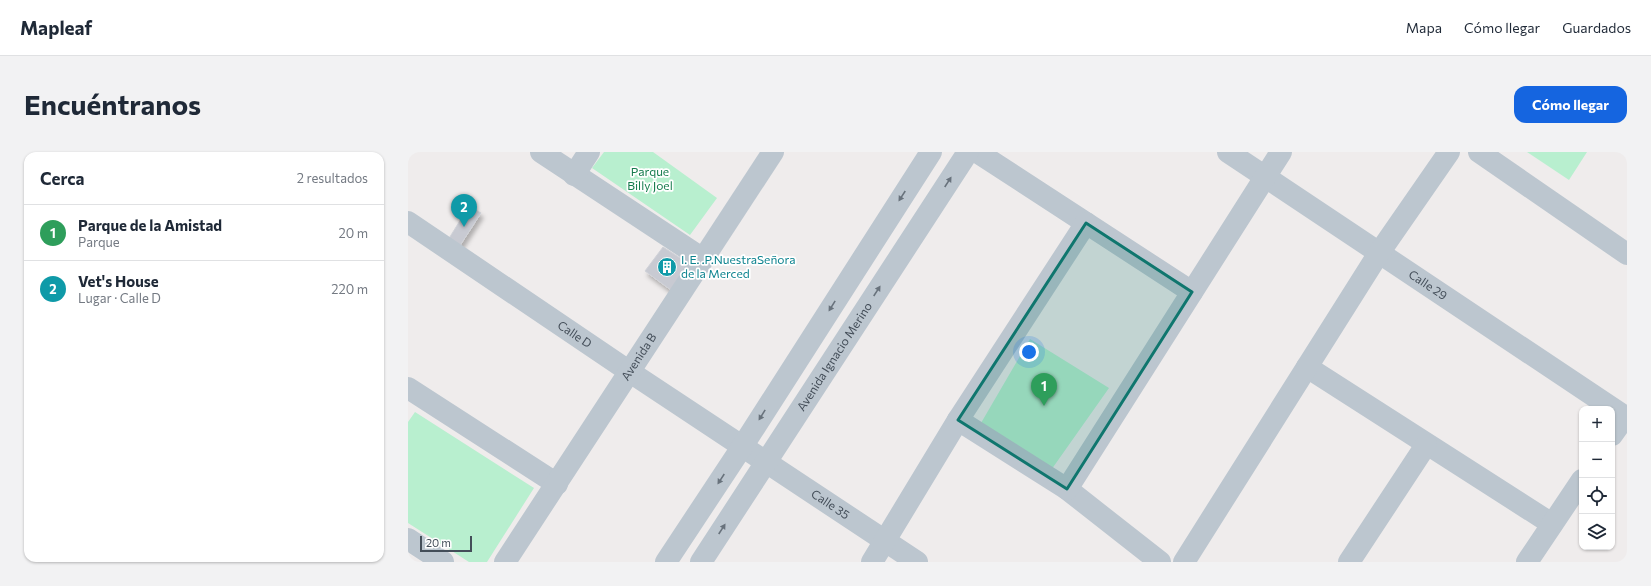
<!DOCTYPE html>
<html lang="es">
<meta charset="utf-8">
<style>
:root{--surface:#fff;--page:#f2f2f3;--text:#1f2937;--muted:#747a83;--line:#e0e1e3;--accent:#1565e0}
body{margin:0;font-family:Commissioner,sans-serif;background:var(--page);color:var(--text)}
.controls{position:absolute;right:12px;bottom:12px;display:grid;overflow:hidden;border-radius:8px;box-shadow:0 1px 3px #0004}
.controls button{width:36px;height:36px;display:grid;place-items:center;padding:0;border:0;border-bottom:1px solid var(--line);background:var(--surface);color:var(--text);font:20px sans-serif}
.scale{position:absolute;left:12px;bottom:10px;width:52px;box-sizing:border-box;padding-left:4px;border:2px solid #444e59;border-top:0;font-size:11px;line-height:14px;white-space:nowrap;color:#444e59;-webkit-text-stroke:3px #fff;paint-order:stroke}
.you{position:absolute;left:621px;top:200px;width:14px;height:14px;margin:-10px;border:3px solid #fff;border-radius:50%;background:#1a73e8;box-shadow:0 0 0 6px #1a73e833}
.badge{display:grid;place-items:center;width:26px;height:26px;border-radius:50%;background:var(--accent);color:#fff;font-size:13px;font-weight:700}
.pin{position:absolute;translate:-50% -33px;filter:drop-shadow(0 1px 2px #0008)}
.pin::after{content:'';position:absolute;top:21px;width:14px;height:12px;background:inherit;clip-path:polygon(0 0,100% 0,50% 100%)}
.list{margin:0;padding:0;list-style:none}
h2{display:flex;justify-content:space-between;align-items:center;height:52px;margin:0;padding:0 16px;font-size:17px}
h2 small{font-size:13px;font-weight:400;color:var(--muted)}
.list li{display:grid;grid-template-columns:26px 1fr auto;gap:12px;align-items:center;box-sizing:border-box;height:56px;padding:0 16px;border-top:1px solid var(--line)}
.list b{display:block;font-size:15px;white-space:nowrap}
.list p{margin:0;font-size:13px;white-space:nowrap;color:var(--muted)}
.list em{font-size:13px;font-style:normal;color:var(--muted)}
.icon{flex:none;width:22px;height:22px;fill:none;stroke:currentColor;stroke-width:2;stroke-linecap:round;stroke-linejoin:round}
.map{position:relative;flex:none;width:1219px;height:410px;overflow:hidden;border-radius:12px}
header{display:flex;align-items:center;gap:24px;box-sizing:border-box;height:56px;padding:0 20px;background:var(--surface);border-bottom:1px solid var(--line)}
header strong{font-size:19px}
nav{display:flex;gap:22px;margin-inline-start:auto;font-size:14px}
.intro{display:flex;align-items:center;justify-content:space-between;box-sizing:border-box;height:96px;padding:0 24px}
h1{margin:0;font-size:28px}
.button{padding:10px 18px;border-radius:12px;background:var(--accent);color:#fff;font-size:14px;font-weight:700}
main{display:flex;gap:24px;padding:0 24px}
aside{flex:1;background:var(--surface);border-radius:12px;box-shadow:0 1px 3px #0004}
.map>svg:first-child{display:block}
.green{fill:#b8efcf}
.building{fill:#c8cad2;stroke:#d0d2d8;filter:url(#shadow)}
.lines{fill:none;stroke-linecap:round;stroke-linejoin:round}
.minor{stroke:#bcc6cf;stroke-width:22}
.oneway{fill:#68727c}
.marked{fill:#0f766e;fill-opacity:0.2;stroke:#0f766e;stroke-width:3;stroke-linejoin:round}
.labels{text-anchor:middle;stroke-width:3.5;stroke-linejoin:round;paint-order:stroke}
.park-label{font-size:12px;fill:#147b4c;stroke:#fff}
.culture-label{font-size:12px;fill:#0d838f;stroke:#fff;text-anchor:start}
.street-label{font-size:12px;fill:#444e59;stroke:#fff}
</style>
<header>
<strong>Mapleaf</strong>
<nav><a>Mapa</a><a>Cómo llegar</a><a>Guardados</a></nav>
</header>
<div class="intro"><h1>Encuéntranos</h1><a class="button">Cómo llegar</a></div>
<main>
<aside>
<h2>Cerca<small>2 resultados</small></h2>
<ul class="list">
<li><span class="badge" style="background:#2e9e5b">1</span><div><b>Parque de la Amistad</b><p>Parque</p></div><em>20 m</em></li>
<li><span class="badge" style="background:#0f9aa8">2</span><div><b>Vet's House</b><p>Lugar · Calle D</p></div><em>220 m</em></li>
</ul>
</aside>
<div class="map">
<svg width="1219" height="410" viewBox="0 0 1219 410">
<defs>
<filter id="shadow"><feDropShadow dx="2.5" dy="4.5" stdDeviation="2" flood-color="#0004"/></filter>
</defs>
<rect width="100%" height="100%" fill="#efecec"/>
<path class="green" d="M196 0H245L309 46 282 83 184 16Z
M1119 0H1179L1161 28Z
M622 187 701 236 641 321 573 271Z
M7 260 126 336 79 410H61L0 371V270Z"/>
<path class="building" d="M61 54 73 61 51 95 40 88Z
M255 95 280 111 263 138 237 119Z"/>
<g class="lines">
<g class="minor">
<path d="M133 0 295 107"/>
<path d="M569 0 784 140"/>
<path id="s1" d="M820 0 1219 266"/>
<path d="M1071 0 1219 102"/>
<path d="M166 23 181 0"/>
<path id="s2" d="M0 70 222 220 509 410"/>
<path d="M899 215 1144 372"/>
<path d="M0 236 149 332"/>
<path d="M550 268 659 337 752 410"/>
<path d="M1204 283 1217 265"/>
<path d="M659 337 873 0"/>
<path d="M0 387 35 410"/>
<path id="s3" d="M97 410 365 0"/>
<path d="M258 410 334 295 523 0"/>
<path id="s4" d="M293 410 560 0"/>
<path d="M464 410 550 268 678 71"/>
<path d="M776 410 971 101 1041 0"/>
<path d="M941 410 1018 293"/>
<path d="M1119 410 1174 328"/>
</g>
</g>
<defs><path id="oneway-solid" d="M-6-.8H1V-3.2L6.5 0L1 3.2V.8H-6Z"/></defs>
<g class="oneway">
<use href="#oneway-solid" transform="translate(540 30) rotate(-57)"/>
<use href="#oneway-solid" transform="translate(494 44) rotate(123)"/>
<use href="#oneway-solid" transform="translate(469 139) rotate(-57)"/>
<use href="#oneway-solid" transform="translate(424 154) rotate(122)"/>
<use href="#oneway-solid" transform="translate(354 263) rotate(122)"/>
<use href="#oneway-solid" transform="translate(313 327) rotate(123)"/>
<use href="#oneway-solid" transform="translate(314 377) rotate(-57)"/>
</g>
<path class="marked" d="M678 71 784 140 659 337 550 268Z"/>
<defs>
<g id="building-disc" transform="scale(1)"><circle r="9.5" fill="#0f9aa8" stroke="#fff"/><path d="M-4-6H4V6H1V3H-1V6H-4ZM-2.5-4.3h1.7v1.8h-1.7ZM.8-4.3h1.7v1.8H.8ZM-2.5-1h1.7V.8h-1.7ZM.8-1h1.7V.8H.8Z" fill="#fff"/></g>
</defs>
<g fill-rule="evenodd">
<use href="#building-disc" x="259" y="115"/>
</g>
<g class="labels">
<g class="park-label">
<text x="242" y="24">Parque<tspan x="242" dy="14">Billy Joel</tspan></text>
</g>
<g class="culture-label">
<text x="273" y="112">I. E. .P.NuestraSeñora<tspan x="273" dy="14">de la Merced</tspan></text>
</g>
<g class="street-label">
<text dy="4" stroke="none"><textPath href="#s1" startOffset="240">Calle 29</textPath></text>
<text dy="4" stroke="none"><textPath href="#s2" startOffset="201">Calle D</textPath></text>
<text dy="4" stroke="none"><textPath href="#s3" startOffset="245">Avenida B</textPath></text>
<text dy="4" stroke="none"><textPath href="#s4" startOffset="245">Avenida Ignacio Merino</textPath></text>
<text dy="4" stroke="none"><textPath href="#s2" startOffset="508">Calle 35</textPath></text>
</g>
</g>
</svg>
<div class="controls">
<button>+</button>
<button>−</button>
<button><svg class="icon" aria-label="locate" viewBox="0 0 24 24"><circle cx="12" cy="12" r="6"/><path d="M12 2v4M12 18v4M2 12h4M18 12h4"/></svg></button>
<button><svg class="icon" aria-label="layers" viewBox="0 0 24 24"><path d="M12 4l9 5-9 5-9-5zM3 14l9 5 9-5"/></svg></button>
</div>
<div class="scale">20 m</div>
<div class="you"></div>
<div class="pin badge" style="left:636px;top:254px;background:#2e9e5b">1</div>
<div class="pin badge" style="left:56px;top:75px;background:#0f9aa8">2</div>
</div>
</main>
